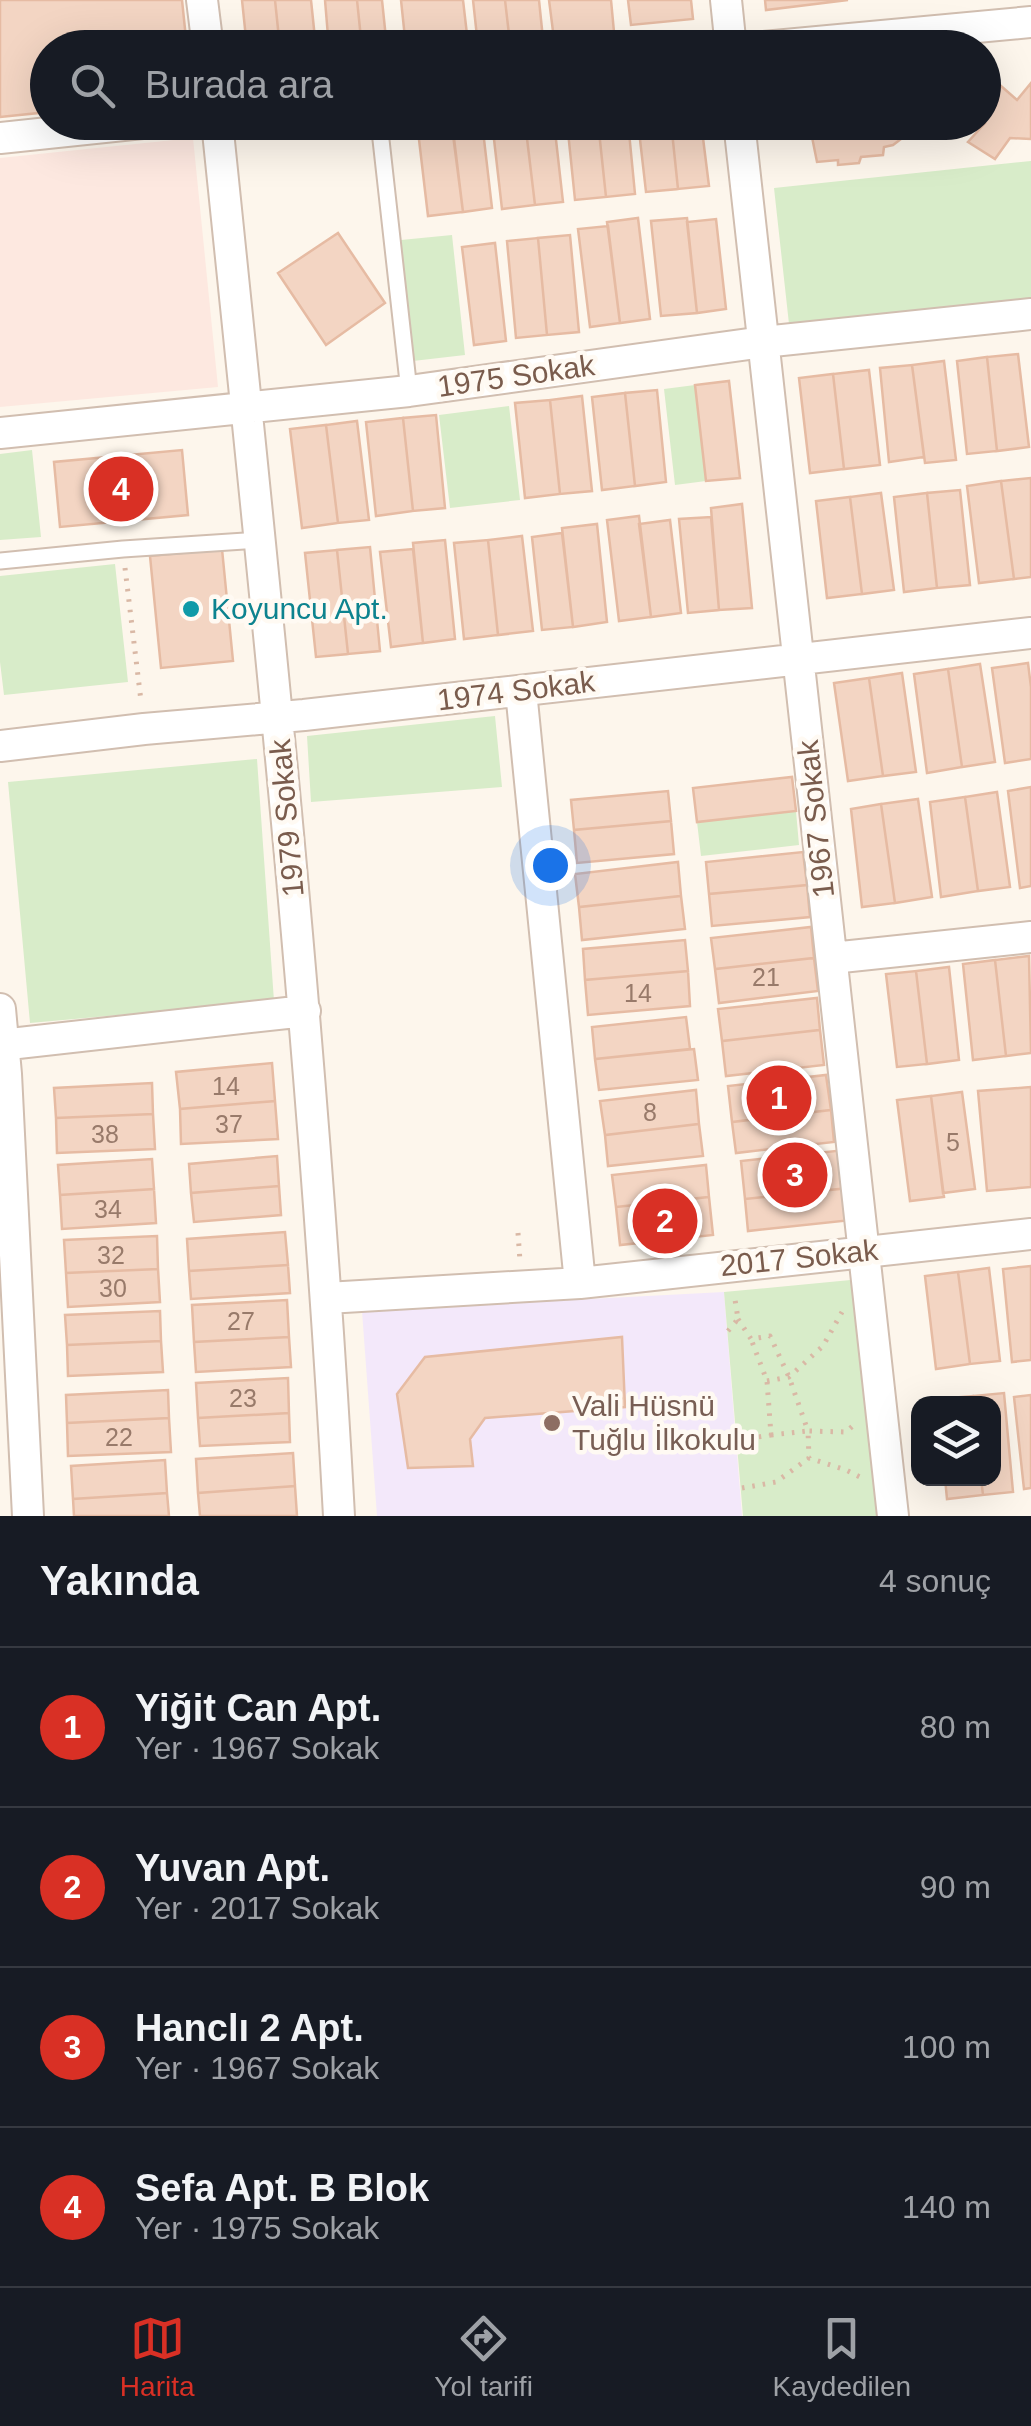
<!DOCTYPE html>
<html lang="tr">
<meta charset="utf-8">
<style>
:root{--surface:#171b24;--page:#242831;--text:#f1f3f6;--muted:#9ea1a6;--line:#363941;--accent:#d93025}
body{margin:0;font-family:Arial,sans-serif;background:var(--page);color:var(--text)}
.controls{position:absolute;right:30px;bottom:30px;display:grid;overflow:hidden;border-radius:20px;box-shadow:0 10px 40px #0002}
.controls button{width:90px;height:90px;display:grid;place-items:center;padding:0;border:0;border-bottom:2px solid var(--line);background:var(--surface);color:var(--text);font:50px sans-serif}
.you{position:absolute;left:550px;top:865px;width:35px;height:35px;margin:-25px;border:8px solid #fff;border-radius:50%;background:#1a73e8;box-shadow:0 0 0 15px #1a73e833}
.badge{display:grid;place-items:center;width:65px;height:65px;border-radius:50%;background:var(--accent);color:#fff;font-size:32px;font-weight:700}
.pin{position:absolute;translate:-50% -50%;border:5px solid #fff;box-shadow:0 2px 10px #0006}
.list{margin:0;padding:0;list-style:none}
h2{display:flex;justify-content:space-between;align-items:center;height:130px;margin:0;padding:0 40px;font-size:42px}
h2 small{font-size:32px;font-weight:400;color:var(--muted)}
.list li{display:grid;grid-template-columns:65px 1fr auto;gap:30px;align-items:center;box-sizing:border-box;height:160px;padding:0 40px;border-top:2px solid var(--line)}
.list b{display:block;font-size:38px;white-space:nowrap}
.list p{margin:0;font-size:32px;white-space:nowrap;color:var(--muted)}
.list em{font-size:32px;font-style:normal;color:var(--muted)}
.icon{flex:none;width:55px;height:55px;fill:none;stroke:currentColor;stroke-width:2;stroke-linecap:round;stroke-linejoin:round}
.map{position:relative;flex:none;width:1031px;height:1516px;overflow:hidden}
.search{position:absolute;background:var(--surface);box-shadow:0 10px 40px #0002;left:30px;right:30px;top:30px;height:110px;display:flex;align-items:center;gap:25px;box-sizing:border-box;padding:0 35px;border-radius:55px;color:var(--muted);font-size:38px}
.sheet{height:770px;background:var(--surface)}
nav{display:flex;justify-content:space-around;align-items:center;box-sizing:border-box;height:140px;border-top:2px solid var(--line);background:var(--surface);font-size:28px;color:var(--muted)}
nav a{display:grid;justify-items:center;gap:5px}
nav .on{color:var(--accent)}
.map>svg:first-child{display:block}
.commercial{fill:#fde8e0}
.education{fill:#f3e8fa}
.green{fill:#d8ecc9}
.building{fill:#f3d5c3;stroke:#e6bba3;stroke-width:2.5}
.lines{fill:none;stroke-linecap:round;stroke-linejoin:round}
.lane-casing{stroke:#d1beb0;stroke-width:19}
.street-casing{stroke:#d1beb0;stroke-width:34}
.path{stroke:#d9b8a5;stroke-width:5;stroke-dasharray:2.5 8;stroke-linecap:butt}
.lane{stroke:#fff;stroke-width:15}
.street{stroke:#fff;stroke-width:30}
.culture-dot{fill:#0f9aa8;stroke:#fffaf3;stroke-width:4}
.education-dot{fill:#8d6e63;stroke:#fffaf3;stroke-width:4}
.labels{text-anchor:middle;stroke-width:9;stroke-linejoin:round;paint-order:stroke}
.number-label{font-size:25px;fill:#987a6a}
.street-label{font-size:30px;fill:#7a5c4d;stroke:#fffaf3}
.culture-label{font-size:30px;fill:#0d838f;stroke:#fffaf3;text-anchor:start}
.education-label{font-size:30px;fill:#785e54;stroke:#fffaf3;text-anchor:start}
</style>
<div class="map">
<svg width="1031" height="1516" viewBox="0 0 1031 1516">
<rect width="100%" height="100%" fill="#fdf6ec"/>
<path class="commercial" d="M193 138 218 387 0 407V158Z"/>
<path class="education" d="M724 1292 742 1516H377L362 1311Z"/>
<path class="green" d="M1031 161V298L789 324 774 188Z
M452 235 465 355 413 361 401 240Z
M695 385 706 481 675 485 664 389Z
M509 406 520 500 450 508 439 415Z
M32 450 41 537 0 540V454Z
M115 564 128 682 4 695 0 662V576Z
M495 716 502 787 311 802 307 736Z
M257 759 274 1001 30 1023 8 782Z
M796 811 799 845 701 856 697 822Z
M861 1279 883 1516H743L724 1292Z"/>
<path class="building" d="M0 0H182L187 48H48V112L0 117Z
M242 0H275L280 48H247Z
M275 0H311L316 48H280Z
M325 0H357L362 48H329Z
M357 0H382L387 48H362Z
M401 0H463L468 43 406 48Z
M473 0H505L510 43 478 46Z
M505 0H539L543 39 510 43Z
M549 0H611L614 32 554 39Z
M628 0H691L693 19 631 25Z
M765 0H848L766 10Z
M993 79 1017 100 1031 83V139L1010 138 995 159 968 142 985 123 984 122V90Z
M452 122H482L492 208 463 212Z
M492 122H525L535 205 502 209Z
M525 122H554L563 202 535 205Z
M567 122H598L606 197 575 200Z
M598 122H628L635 194 606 197Z
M638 122H671L678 189 646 192Z
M671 122H701L709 186 678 189Z
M801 122H843L845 127 848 126 847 122H898L901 139 893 145 884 147 883 155 861 157 859 163 838 165V160L817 162 811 132 821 128 822 126 801 127Z
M452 127 463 212 428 216 418 131Z
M638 218 650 319 620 323 607 222Z
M687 218 697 313 661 316 651 221Z
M716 219 726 309 697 313 687 222Z
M608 226 620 323 590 327 578 229Z
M338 233 385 303 326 345 278 273Z
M570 235 579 332 547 335 538 238Z
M538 238 547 335 516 338 507 241Z
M495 243 506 341 474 345 462 247Z
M1018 354 1029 447 997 451 987 357Z
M987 357 997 451 967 454 957 361Z
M944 361 956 460 925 463 912 365Z
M912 365 924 457 889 462 880 368Z
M869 370 880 465 844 469 833 374Z
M833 374 844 469 810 473 799 378Z
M729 381 740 478 706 481 695 385Z
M657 390 666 482 635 486 625 393Z
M625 393 635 486 602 490 592 397Z
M582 396 592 491 560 494 550 400Z
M550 400 560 494 525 498 515 403Z
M436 415 445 508 413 511 403 418Z
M403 418 413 511 376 516 366 422Z
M357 421 369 520 338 523 326 425Z
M326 425 338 523 302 528 290 429Z
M182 450 188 515 60 527 54 462Z
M1031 478V577L1014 579 1001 481Z
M1001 481 1014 579 979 583 967 486Z
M960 490 970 585 937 588 927 493Z
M881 493 894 590 862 594 850 497Z
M927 493 937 588 904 592 894 497Z
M850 497 862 594 827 598 816 501Z
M742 504 752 608 719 610 711 508Z
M639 516 651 617 619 621 607 520Z
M711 517 719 610 688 613 679 519Z
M670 520 681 613 651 617 639 524Z
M597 524 607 622 573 627 562 528Z
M562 533 573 627 542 630 532 537Z
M522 536 533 631 498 635 488 540Z
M445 540 455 639 423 643 413 543Z
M488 540 498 635 464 639 454 543Z
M370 547 380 651 348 654 337 550Z
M222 549 233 661 161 668 150 556Z
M413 549 423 643 391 647 380 552Z
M337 550 348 654 316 657 305 553Z
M1028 663 1031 687V759L1005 763 992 668Z
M980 664 995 762 962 767 948 669Z
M948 669 962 767 927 773 914 674Z
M902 673 916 772 883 776 869 678Z
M869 678 883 776 848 781 834 683Z
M792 777 796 811 697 822 693 788Z
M1031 787V886L1020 888 1008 791Z
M668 791 671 821 574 830 571 800Z
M997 792 1010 887 978 891 965 797Z
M965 797 978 891 941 897 930 802Z
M918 799 932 897 895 903 881 804Z
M881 804 895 903 862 907 851 809Z
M671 821 674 854 577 863 574 830Z
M803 852 807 885 709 894 706 862Z
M678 862 681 896 579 907 575 874Z
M807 885 810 917 712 926 709 894Z
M681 896 685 929 582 940 579 907Z
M811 927 814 958 715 969 711 938Z
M685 940 688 971 585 980 583 949Z
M1029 956 1031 1053 1006 1056 995 960Z
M814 958 818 991 719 1003 715 969Z
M995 960 1006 1056 973 1060 963 964Z
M949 967 959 1060 927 1064 916 971Z
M688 971 690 1006 588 1015 585 980Z
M916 971 927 1064 897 1067 886 974Z
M817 998 820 1030 722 1041 718 1009Z
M686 1017 690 1049 595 1059 592 1027Z
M820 1030 824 1065 726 1076 722 1041Z
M694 1049 698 1080 599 1090 595 1059Z
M272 1063 275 1101 180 1109 176 1072Z
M826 1075 831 1110 732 1122 728 1086Z
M152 1083 153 1114 56 1118 54 1088Z
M1031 1087V1187L987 1191 978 1091Z
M696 1090 699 1124 605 1135 600 1101Z
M962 1092 975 1189 943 1193 931 1096Z
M931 1096 944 1197 910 1201 897 1100Z
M275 1101 278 1139 181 1144 180 1109Z
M831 1110 834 1142 736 1153 732 1122Z
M153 1114 155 1149 57 1153 56 1118Z
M699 1124 703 1156 608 1166 605 1135Z
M845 1150 849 1188 745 1199 741 1161Z
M277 1156 279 1186 191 1193 189 1164Z
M152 1159 154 1189 60 1195 58 1165Z
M706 1165 709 1197 616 1207 612 1175Z
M279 1186 281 1215 194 1222 191 1193Z
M849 1188 852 1220 748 1231 745 1199Z
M154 1189 156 1223 62 1229 60 1195Z
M709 1197 713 1235 620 1245 616 1207Z
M285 1232 288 1265 189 1271 187 1239Z
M157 1236 158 1269 66 1273 64 1240Z
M288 1265 290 1293 191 1299 189 1271Z
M1031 1266V1360L1012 1362 1003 1269Z
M989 1268 1000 1361 970 1364 958 1272Z
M158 1269 160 1302 68 1307 66 1273Z
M958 1272 970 1364 936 1369 925 1276Z
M287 1300 289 1337 194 1342 192 1305Z
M160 1311 161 1341 67 1345 65 1315Z
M289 1337 291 1367 196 1372 194 1342Z
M622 1337 625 1407 485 1418 470 1439 473 1466 408 1468 397 1394 425 1357Z
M161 1341 163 1372 68 1376 67 1345Z
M288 1378 289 1413 198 1418 196 1383Z
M168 1390 169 1418 67 1423 66 1395Z
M1004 1393 1013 1492 983 1495 981 1478H994V1404H974L973 1396Z
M1031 1395V1488L1024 1489 1014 1397Z
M973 1396 974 1404H938V1399Z
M289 1413 290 1442 200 1446 198 1418Z
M169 1418 171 1452 68 1456 67 1423Z
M293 1453 295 1486 198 1493 196 1459Z
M165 1460 167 1493 73 1499 71 1466Z
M945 1478H981L983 1495 947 1499Z
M295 1486 297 1516H200L198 1493Z
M167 1493 169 1516H74L73 1499Z"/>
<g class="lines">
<g class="lane-casing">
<path id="lane" d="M379 122 409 391
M0 561 123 549 261 540"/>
</g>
<g class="street-casing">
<path id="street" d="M202 0 208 48
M726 0 731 48
M753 48 1031 22
M217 122C265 587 314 1050 339 1516
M739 122 893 1516
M0 138 152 122
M0 433 409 391 763 342 1031 314
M521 691 580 1283
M0 746 144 729 304 715 1031 633
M832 958 1031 937
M0 1009 6 1074 28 1516
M0 1045 305 1011
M327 1298 580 1283 1031 1234"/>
</g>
<path class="path" d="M125 568 141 701
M518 1233 520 1261
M738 1319 751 1339 770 1336 789 1377 808 1431 846 1432 856 1423
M728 1331 738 1319 734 1293
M767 1381 789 1377 823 1346 842 1312
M771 1435 808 1431 809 1458 846 1470 860 1477
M738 1440 771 1435 767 1381 751 1339
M742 1488 776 1482 809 1458"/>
<use href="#lane" class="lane"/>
<use href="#street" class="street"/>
</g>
<circle class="culture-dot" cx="191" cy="609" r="10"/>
<circle class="education-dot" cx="552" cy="1423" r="10"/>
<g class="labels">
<g class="number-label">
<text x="766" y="986">21</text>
<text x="638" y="1002">14</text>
<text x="226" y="1095">14</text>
<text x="650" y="1121">8</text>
<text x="229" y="1133">37</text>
<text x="105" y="1143">38</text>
<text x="953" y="1151">5</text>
<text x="108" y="1218">34</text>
<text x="111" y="1264">32</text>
<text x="113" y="1297">30</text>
<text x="241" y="1330">27</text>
<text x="243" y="1407">23</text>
<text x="119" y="1446">22</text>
</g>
<g class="street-label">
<text transform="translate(516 376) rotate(-8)" y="10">1975 Sokak</text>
<text transform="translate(516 691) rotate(-7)" y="10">1974 Sokak</text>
<text transform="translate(287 818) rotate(-95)" y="10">1979 Sokak</text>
<text transform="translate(816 819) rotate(-96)" y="10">1967 Sokak</text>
<text transform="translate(799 1258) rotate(-6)" y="10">2017 Sokak</text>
</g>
<g class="culture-label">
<text x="211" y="619">Koyuncu Apt.</text>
</g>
<g class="education-label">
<text x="572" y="1416">Vali Hüsnü<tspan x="572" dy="34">Tuğlu İlkokulu</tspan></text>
</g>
</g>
</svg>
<div class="controls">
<button><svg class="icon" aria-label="layers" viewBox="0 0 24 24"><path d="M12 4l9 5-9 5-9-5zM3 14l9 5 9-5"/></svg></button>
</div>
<div class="you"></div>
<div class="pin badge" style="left:779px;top:1098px">1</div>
<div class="pin badge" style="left:665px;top:1221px">2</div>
<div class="pin badge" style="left:795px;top:1175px">3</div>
<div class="pin badge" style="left:121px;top:489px">4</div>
<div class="search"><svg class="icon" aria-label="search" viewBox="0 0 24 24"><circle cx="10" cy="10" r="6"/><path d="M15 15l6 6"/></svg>Burada ara</div>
</div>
<section class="sheet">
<h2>Yakında<small>4 sonuç</small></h2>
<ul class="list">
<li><span class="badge">1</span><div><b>Yiğit Can Apt.</b><p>Yer · 1967 Sokak</p></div><em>80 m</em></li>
<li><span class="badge">2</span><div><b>Yuvan Apt.</b><p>Yer · 2017 Sokak</p></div><em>90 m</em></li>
<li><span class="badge">3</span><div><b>Hanclı 2 Apt.</b><p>Yer · 1967 Sokak</p></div><em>100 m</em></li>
<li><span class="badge">4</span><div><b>Sefa Apt. B Blok</b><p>Yer · 1975 Sokak</p></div><em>140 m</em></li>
</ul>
</section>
<nav>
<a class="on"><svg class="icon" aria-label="map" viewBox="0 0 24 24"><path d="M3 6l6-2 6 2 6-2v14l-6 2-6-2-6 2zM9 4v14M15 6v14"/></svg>Harita</a>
<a><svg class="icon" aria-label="directions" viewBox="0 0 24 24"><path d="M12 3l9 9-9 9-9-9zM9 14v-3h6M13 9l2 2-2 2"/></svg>Yol tarifi</a>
<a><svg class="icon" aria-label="saved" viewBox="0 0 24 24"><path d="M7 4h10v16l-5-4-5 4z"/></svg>Kaydedilen</a>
</nav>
